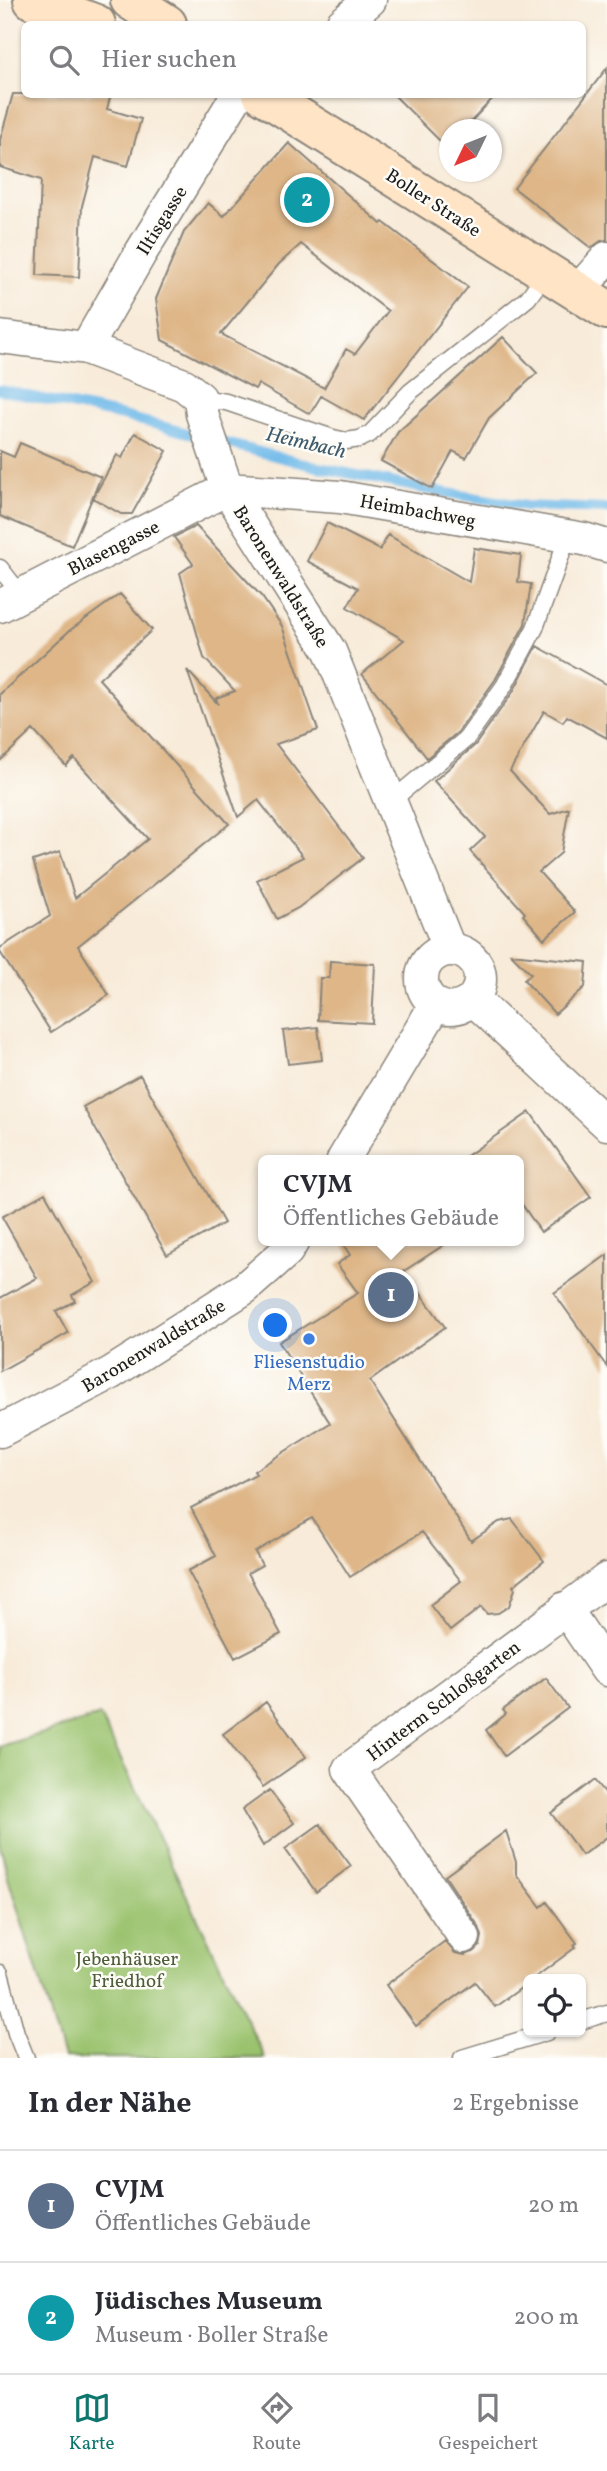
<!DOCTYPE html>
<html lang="de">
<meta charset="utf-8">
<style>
:root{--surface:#fff;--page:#f7f7f7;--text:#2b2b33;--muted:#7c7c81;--line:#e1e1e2;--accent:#0f766e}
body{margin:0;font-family:Vollkorn,serif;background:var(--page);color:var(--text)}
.controls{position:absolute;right:21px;bottom:21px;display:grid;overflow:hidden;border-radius:10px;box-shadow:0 2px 5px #0004}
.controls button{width:63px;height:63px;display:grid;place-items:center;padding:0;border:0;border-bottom:2px solid var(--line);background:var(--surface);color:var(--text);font:35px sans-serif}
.compass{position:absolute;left:439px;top:119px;width:63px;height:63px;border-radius:50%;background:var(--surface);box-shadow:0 2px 5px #0004;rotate:227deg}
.you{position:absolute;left:276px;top:1326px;width:24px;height:24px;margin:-18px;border:5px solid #fff;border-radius:50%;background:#1a73e8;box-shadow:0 0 0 10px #1a73e833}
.badge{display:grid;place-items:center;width:46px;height:46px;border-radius:50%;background:var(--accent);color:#fff;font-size:23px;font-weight:700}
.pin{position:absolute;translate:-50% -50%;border:4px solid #fff;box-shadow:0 2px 7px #0006}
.popup{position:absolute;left:258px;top:1155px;width:266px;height:91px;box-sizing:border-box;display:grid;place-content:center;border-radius:10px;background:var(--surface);filter:drop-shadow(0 2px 5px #0005);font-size:23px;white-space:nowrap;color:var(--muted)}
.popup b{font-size:26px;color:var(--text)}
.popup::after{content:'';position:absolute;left:50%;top:100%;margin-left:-14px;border:14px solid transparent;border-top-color:var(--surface)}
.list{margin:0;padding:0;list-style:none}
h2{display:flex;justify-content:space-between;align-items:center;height:91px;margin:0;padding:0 28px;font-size:30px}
h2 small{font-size:23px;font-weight:400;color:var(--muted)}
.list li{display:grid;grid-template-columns:46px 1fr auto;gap:21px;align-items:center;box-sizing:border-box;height:112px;padding:0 28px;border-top:2px solid var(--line)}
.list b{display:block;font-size:26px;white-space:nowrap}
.list p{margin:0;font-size:23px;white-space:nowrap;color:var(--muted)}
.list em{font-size:23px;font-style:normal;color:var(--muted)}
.icon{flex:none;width:38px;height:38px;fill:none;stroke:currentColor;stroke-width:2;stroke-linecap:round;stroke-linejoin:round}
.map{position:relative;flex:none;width:607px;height:2058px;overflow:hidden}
.search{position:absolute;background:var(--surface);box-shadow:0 2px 5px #0004;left:21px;right:21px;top:21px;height:77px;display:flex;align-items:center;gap:18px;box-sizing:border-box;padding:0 24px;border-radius:10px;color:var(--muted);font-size:26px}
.sheet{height:315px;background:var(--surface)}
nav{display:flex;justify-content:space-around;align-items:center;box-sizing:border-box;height:98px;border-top:2px solid var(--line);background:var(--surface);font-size:19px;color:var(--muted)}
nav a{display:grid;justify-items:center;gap:4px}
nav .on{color:var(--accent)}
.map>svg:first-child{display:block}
.green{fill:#9ac26d;stroke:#5b6f44;stroke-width:2}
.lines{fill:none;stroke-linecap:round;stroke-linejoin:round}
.stream{stroke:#70bae9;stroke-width:10}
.building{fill:#deb687;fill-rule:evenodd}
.service-casing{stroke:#8a847a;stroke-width:19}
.minor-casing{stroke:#8a847a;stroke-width:35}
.secondary-casing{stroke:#8a847a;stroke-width:42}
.service{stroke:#fff;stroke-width:16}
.minor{stroke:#fff;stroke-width:32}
.secondary{stroke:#ffe4c6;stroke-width:38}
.shop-dot{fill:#3f7fe0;stroke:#fdfcf7;stroke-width:2.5}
.labels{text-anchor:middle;stroke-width:5;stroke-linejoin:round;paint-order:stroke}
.street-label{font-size:19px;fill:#1c1c1c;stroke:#fdfcf7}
.shop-label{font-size:19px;fill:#366cbe;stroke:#fdfcf7}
.park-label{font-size:19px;fill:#4e5e3c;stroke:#fdfcf7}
.water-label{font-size:21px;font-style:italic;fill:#3e5b6e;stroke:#fdfcf7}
</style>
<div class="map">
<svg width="607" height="2058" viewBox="0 0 607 2058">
<rect width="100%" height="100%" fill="#fdfcf7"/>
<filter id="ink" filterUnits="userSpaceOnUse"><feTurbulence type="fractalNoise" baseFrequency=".0143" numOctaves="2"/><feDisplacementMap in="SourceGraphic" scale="14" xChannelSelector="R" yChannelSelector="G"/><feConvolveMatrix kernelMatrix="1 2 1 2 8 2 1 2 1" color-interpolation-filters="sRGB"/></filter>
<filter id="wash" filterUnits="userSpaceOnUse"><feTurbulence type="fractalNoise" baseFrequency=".00686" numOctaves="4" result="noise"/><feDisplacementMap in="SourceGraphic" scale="28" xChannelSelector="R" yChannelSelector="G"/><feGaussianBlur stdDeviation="1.57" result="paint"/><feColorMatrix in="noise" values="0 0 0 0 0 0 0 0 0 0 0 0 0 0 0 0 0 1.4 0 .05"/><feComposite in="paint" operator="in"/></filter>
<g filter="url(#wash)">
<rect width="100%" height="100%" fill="#f8ebd9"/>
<path class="green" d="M100 1716 265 2058H64L8 1878 0 1843V1746Z"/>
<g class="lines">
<path class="stream" d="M0 390 123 416 313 466 424 489 526 506 607 509"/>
</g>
<g id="blocks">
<path class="building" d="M607 68V240L601 241 591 248 514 188Z
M13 94H111L107 109 141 119 128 166 95 157 82 206 79 277 37 275 41 180 0 167V140Z
M393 94H497L463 130H450V143L446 147Z
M289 143 381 224 383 222 468 287 364 420 321 396 310 414 258 384 255 389 162 340 156 299 184 232 208 203 224 216ZM301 244 388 311 355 354 346 349 324 388 221 334 279 264Z
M503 337 537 373 489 418 466 458 453 451 432 489 381 461 398 432Z
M135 433 167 451 132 514H121L93 498 117 455 122 458Z
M20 443 101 477 72 546 0 516V451L14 457Z
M327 523 380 550 388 535 469 582 474 548 521 555 518 582 531 584 525 624 495 680 458 732 427 758 362 674 404 640 347 607 358 588 307 561Z
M196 526 262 597 282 626 318 730 276 744 363 858 298 908 277 919 257 880 303 857 258 800 238 817 187 670 218 704 216 698 235 691 204 658 180 573 193 564 174 537Z
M120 594 152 630 99 679 229 824 78 946 109 995 51 1032 0 952V948L50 916 33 861 60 852 75 898 148 839 74 758 66 766 33 730 0 761V694L69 631Z
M537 646 607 685V738L567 716 563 722 544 711 510 771 550 814 569 808 561 853 539 872 575 912 544 939 523 915 525 913 470 851 485 837 434 781 475 745 513 692Z
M511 954 587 962 585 987 555 1014 524 980 531 974Z
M330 961 375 964 372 1023 318 1020 320 978H329Z
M318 1027 322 1060 288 1064 283 1031Z
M140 1075 224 1223 167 1255 83 1107Z
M530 1112 591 1197 541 1232 519 1200V1160H461Z
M45 1193 95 1282 72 1295 75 1301 56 1311 68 1333 0 1371V1298L37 1278 2 1217Z
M341 1241H450L404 1271 445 1327 370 1381 471 1541 499 1522 512 1519 544 1561 513 1586 515 1589 509 1606 498 1613 487 1614 481 1607 450 1631 430 1605 461 1581 422 1532 350 1577 312 1518 255 1552 262 1565 248 1573 281 1634 235 1658 188 1571 216 1556 191 1508 256 1474 254 1471 330 1423 279 1342 358 1293 337 1264 350 1255Z
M607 1255V1367L554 1293Z
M546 1678 568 1708 504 1756 486 1730 506 1714 503 1710Z
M266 1702 306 1757 263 1787 223 1734Z
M595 1780 607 1795V1837L582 1855 551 1813Z
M270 1790 294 1823 263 1846 242 1810Z
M320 1824 351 1866 316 1892 285 1849Z
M506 1831 516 1862V1874L541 1907 547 1902 577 1943 574 1945 576 1947 533 1979H528V1983L495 2007 475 1982 416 2026 386 1985 445 1941 455 1953 465 1955 474 1952 480 1946 482 1936 479 1927 445 1876Z"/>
</g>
</g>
<g filter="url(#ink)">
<use href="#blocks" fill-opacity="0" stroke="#8a847a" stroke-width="2"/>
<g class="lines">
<g class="service-casing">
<path id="service" d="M200 398 226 402 333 438 346 441 360 439 370 434 410 392 528 298 546 273
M0 568 21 595
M391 801 466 739 504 686 535 628 568 536
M0 1973 16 2033 26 2058
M581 2021 607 2013
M462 2058 547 2032"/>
</g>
<g class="minor-casing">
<path id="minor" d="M342 24 370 0
M577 292 607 258
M0 337 86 348 184 385 200 398 202 414 227 489 330 651 450 950
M86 348 140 254 238 94
M227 489 340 497 584 539 607 546
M0 606 227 489
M422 979a29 29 0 1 1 58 0a29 29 0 1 1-58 0Z
M473 999 607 1124
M343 1160 436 1004
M0 1431 111 1373 245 1288 287 1251 293 1241
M565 1608 607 1670
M464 1937 349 1769 607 1579"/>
</g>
<g class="secondary-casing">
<path id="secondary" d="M33 0 96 24
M130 0 167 24
M262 94 607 310"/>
</g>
<use href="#service" class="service"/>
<use href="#minor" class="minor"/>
<use href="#secondary" class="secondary"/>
</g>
</g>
<circle class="shop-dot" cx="309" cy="1339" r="7"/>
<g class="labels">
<g class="street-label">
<text transform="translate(434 202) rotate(33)" y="7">Boller Straße</text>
<text transform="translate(161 220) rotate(-58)" y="7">Iltisgasse</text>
<text transform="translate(418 510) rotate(10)" y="7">Heimbachweg</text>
<text transform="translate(113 547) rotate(-27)" y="7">Blasengasse</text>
<text transform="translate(282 576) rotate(58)" y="7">Baronenwaldstraße</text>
<text transform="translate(153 1345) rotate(-31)" y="7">Baronenwaldstraße</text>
<text transform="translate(443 1700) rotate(-37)" y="7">Hinterm Schloßgarten</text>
</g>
<g class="shop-label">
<text x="309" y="1368">Fliesenstudio<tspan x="309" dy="22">Merz</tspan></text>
</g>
<g class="park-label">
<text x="127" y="1965">Jebenhäuser<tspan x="127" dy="22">Friedhof</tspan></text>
</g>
<g class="water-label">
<text transform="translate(306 442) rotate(13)" y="7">Heimbach</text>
</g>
</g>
</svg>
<div class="controls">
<button><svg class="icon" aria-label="locate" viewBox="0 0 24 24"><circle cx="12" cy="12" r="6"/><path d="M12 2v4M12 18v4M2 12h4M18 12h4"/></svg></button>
</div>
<svg class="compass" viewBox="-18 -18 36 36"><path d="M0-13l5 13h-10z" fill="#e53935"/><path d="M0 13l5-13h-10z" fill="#7c7c81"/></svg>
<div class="you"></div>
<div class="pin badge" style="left:391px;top:1295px;background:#5c6f8a">1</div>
<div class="popup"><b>CVJM</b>Öffentliches Gebäude</div>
<div class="pin badge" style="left:307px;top:200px;background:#0f9aa8">2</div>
<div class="search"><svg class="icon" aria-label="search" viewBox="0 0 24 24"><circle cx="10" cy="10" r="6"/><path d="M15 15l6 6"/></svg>Hier suchen</div>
</div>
<section class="sheet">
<h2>In der Nähe<small>2 Ergebnisse</small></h2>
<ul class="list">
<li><span class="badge" style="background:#5c6f8a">1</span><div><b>CVJM</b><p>Öffentliches Gebäude</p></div><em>20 m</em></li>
<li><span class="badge" style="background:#0f9aa8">2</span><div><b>Jüdisches Museum</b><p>Museum · Boller Straße</p></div><em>200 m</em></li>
</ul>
</section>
<nav>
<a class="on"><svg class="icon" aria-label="map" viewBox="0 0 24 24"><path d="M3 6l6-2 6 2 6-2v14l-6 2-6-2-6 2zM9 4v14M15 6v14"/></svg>Karte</a>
<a><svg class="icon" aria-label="directions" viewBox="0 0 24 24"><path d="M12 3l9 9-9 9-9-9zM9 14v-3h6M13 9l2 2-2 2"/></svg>Route</a>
<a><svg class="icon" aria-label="saved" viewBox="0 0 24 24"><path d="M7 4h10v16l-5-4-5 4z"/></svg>Gespeichert</a>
</nav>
